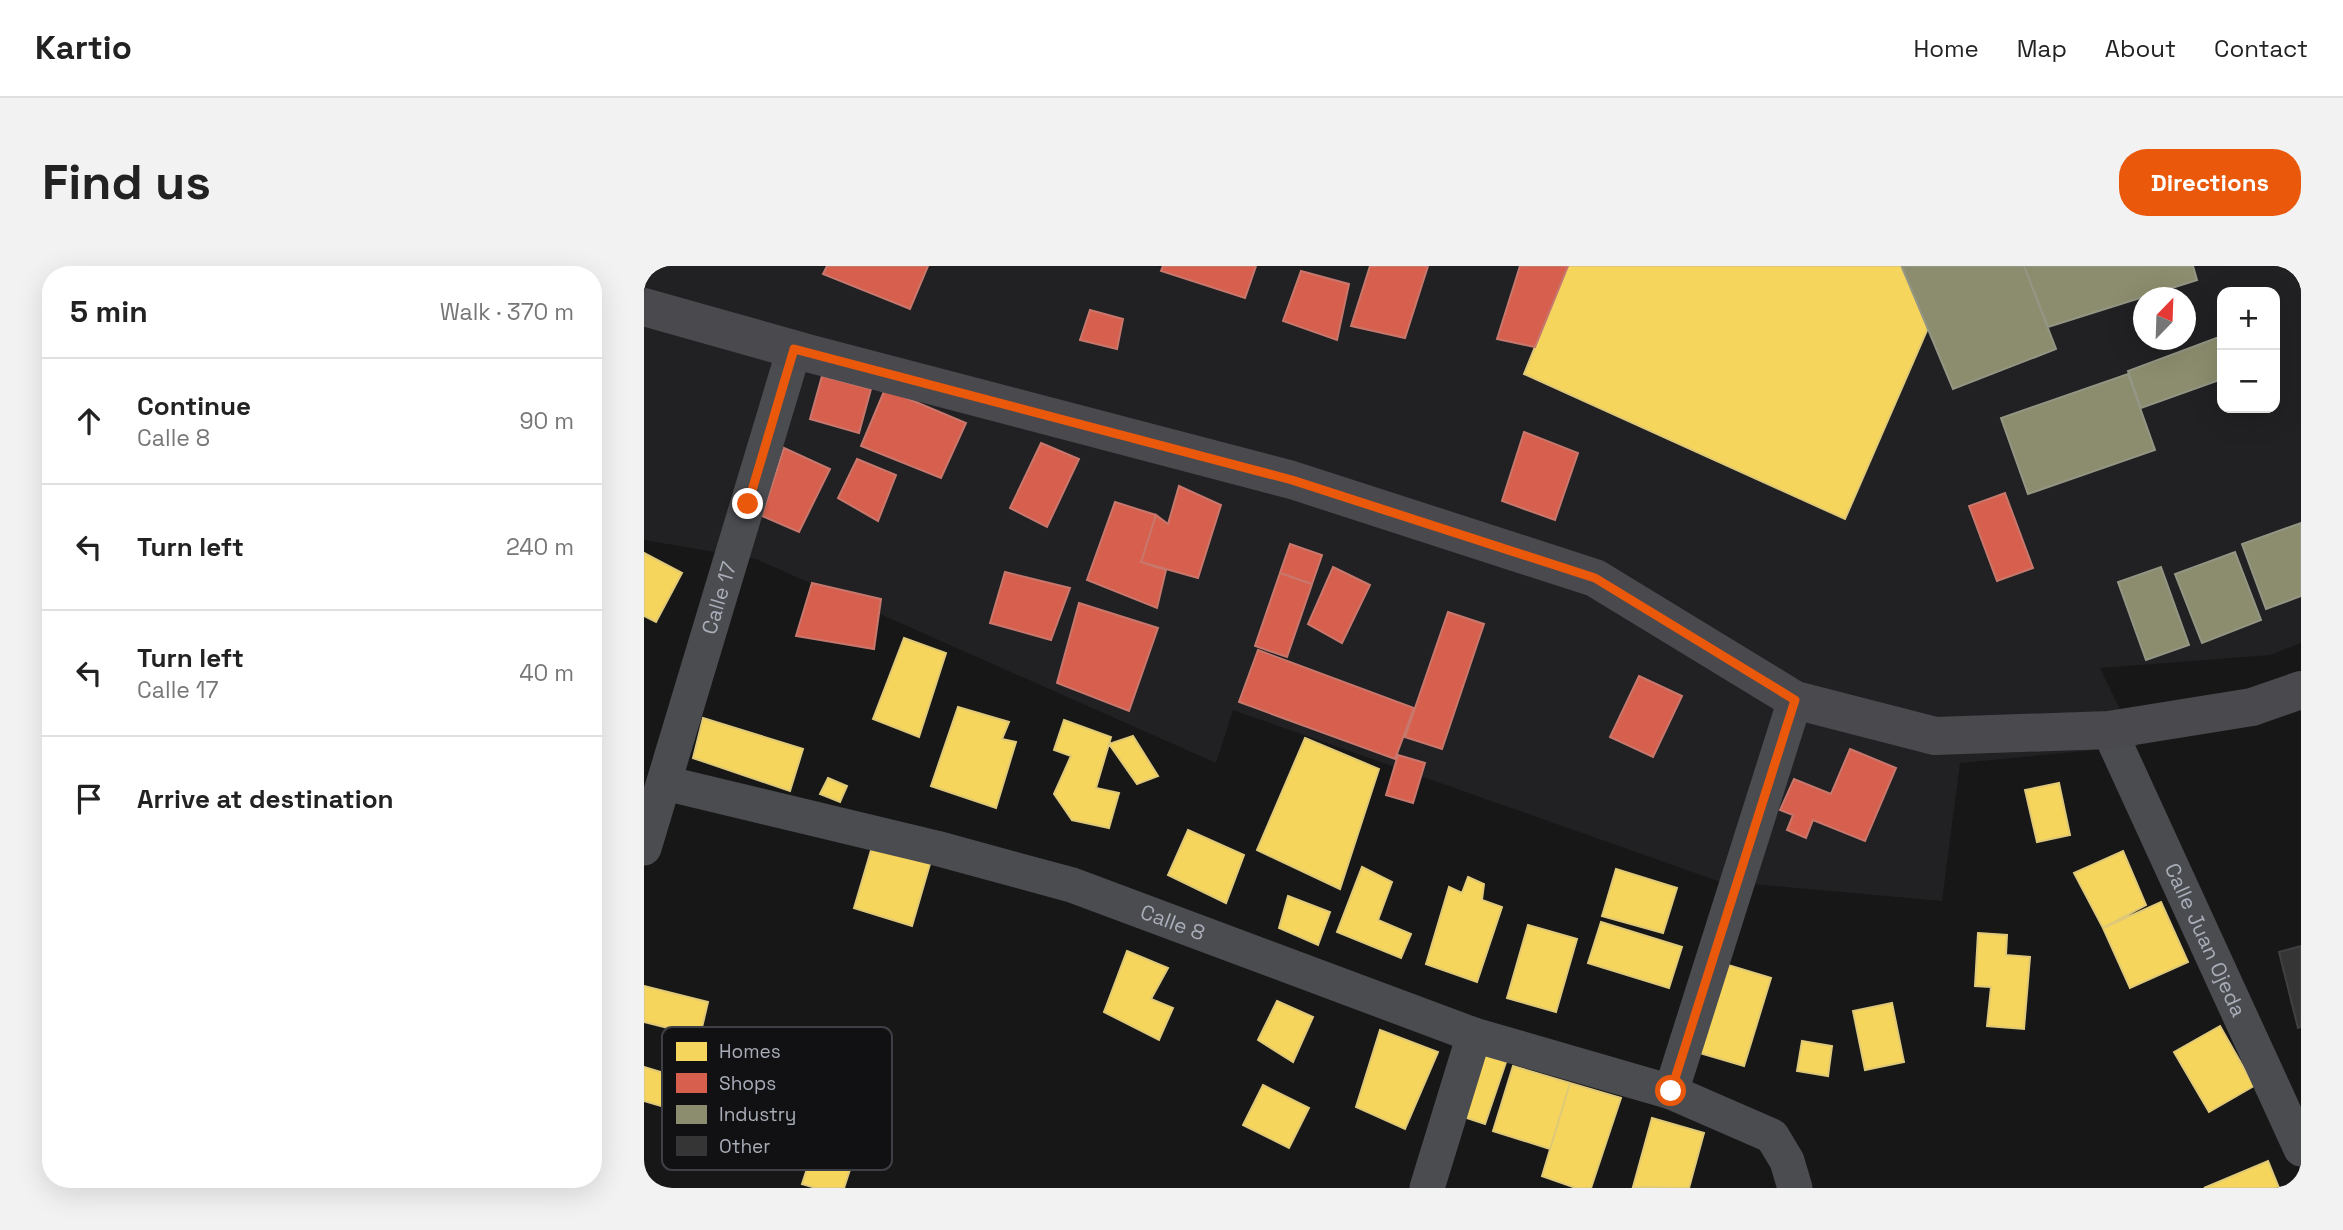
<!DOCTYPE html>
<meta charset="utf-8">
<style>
:root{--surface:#fff;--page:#f2f2f2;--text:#222;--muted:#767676;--line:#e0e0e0;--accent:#ea580c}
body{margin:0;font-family:"Space Grotesk",sans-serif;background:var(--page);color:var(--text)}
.controls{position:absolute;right:21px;top:21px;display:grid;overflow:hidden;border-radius:14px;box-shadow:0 7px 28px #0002}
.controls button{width:63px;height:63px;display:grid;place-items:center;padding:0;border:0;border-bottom:2px solid var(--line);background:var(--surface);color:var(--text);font:35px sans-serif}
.compass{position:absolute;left:1489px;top:21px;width:63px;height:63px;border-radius:50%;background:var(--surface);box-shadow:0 7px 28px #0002;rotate:23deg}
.stop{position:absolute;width:21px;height:21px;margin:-16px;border:5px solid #ea580c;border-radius:50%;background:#fff}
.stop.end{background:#ea580c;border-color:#fff;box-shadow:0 2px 7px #0008}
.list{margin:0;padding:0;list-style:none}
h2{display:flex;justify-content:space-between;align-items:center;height:91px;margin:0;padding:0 28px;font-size:30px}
h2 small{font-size:23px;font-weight:400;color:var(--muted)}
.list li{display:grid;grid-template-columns:46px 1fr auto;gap:21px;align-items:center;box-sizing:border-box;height:126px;padding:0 28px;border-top:2px solid var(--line)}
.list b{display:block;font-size:26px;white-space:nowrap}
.list p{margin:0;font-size:23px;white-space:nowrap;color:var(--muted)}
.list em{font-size:23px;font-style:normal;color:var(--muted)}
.icon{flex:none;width:38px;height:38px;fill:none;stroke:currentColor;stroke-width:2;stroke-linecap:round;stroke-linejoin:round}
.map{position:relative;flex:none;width:1657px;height:922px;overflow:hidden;border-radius:28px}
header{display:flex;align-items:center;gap:42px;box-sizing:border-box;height:98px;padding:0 35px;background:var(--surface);border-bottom:2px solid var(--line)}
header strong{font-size:33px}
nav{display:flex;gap:38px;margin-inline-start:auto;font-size:24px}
.intro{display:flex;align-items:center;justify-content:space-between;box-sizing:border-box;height:168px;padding:0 42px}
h1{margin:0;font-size:49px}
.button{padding:18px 32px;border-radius:28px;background:var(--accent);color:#fff;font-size:24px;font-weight:700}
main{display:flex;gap:42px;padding:0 42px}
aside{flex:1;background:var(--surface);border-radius:28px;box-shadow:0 7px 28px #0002}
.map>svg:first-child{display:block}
.built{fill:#212123;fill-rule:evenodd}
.homes{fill:#f6d55c;stroke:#dfc978;stroke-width:2}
.shops{fill:#d6604d;stroke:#c8776d;stroke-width:2}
.industry{fill:#8c8c6e;stroke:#949684;stroke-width:2}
.building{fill:#353536;stroke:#3f4043;stroke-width:2}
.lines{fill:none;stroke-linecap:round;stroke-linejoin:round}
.street{stroke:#4b4c50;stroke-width:35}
.secondary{stroke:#4a4a4e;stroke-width:38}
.route{stroke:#ea580c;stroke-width:9}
.labels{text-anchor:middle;stroke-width:7;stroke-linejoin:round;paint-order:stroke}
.street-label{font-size:21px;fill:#a8adb8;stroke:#111113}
.key{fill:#111113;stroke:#3e4045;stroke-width:2}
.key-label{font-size:19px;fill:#a8adb8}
</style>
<header>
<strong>Kartio</strong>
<nav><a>Home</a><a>Map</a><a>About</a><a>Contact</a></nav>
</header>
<div class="intro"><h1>Find us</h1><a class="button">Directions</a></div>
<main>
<aside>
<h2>5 min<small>Walk · 370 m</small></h2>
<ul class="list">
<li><svg class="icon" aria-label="ahead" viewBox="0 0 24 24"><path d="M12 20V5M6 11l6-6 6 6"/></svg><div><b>Continue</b><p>Calle 8</p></div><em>90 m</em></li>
<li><svg class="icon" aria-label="left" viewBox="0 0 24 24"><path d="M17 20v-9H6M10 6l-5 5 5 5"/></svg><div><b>Turn left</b></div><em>240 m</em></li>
<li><svg class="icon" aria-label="left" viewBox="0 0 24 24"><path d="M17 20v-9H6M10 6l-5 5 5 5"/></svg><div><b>Turn left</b><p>Calle 17</p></div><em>40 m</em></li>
<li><svg class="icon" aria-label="arrive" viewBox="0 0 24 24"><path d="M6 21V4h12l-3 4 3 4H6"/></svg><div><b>Arrive at destination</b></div></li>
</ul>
</aside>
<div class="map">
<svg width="1657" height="922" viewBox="0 0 1657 922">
<rect width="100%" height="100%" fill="#171717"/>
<path class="built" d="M0 0H1657V377L1626 389 1456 402 1494 480 1316 497 1298 635 1074 615 589 444 572 497 112 293 0 274ZM1578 26H1631V142H1578ZM1500 32H1542V74H1500Z"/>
<path class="homes" d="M924 0H1257L1284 62 1201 253 880 108Z
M0 287 38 307 12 356 0 350Z
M260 372 302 387 275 471 229 453Z
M314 441 365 456 358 473 372 476 352 542 287 520Z
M59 452 159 483 146 525 49 492Z
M420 454 467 471 452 522 475 527 465 562 428 554 410 528 427 490 410 484Z
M489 470 514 510 493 518 465 478Z
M661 472 735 503 696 623 613 584Z
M184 512 203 520 196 536 176 528Z
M1415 517 1426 569 1393 576 1381 524Z
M544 564 600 589 582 637 524 609Z
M228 581 286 598 268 660 210 642Z
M1479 585 1502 639 1459 662 1430 607Z
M718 601 748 616 734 654 767 668 757 692 693 666Z
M972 603 1033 622 1019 667 958 650Z
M824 611 840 618 838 634 858 641 833 716 782 698 805 621 818 627Z
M644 630 686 646 674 679 635 662Z
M1517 636 1544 696 1486 722 1459 662Z
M957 656 1038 681 1025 722 944 697Z
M884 659 933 673 912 746 863 732Z
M1334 667 1363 669 1362 689 1386 691 1380 763 1343 760 1347 721 1331 720Z
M483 685 524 702 507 733 529 742 515 774 460 746Z
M1084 699 1127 712 1100 800 1056 787Z
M0 720 64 736 56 770 0 756Z
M633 735 669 751 649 796 614 774Z
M1248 737 1260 796 1221 804 1209 745Z
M1576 760 1610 820 1565 846 1530 786Z
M736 764 794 786 761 863 712 841Z
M1158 775 1188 780 1184 810 1153 805Z
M836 787 862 796 841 858 814 849Z
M869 800 926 817 906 883 849 865Z
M0 801 33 811 24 842 0 835Z
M926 817 977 832 947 922H932L898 910Z
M619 819 665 842 645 882 599 859Z
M1008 852 1060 867 1045 922 989 921Z
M177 860 216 873 200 922H172L158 918Z
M1624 895 1635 922H1560Z"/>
<path class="shops" d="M183 0H284L266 43 179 8Z
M519 0H612L601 32 517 5Z
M726 0H784L761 72 707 60Z
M876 0H924L891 81 853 73Z
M657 5 705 18 693 74 639 55Z
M446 44 479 53 473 83 436 74Z
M178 110 227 123 215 167 166 153Z
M241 123 322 157 297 212 217 180Z
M880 166 934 187 911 254 858 235Z
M397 177 435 193 403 261 366 242Z
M140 182 186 203 155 266 118 250Z
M213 193 252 209 234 255 194 232Z
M535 220 577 239 554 312 497 296 512 249 524 258Z
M1361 227 1389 302 1353 315 1325 240Z
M471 236 512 249 497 296 522 304 513 342 443 314Z
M646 278 678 289 668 318 636 307Z
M689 301 726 319 698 377 664 358Z
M361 306 426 322 407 374 346 357Z
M636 307 668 318 643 391 611 380Z
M168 317 237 333 230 383 152 370Z
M435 337 514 362 485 445 413 417Z
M804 346 840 358 798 483 761 471Z
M614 384 770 442 751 493 595 436Z
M995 410 1038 430 1009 491 966 471Z
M1206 483 1252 502 1221 575 1169 554 1162 572 1143 564 1149 549 1136 544 1150 513 1187 528Z
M754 489 781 497 769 537 742 529Z"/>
<path class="industry" d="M1261 0H1380L1412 83 1309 123 1258 1Z
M1380 0H1549L1553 14 1404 61Z
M1578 70V113L1497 142 1484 105Z
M1484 108 1511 184 1384 228 1357 152Z
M1657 257V330L1622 343 1598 278Z
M1591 286 1617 354 1558 377 1531 308Z
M1517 301 1545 379 1502 394 1474 316Z"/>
<path class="building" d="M1657 680V761L1654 762 1635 686Z"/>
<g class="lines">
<g class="street">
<path id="s1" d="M1465 464 1657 883"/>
<path id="s2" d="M21 517 292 582 428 619 830 769 1027 826 1128 870 1143 895 1151 922"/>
<path id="s3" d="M0 582 150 84"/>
<path d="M1027 826 1151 434"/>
<path d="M783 922 830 769"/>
</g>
<path class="secondary" d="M0 41 167 88 648 214 951 312 1151 434 1291 470 1465 464 1608 441 1657 424"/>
</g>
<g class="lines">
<path class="route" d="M104 238 150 83 648 214 951 312 1151 434 1027 825"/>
</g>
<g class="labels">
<g class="street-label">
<text dy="7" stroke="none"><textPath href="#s3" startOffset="261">Calle 17</textPath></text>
<text dy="7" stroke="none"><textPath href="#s2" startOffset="527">Calle 8</textPath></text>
<text dy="7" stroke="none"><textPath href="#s1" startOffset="231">Calle Juan Ojeda</textPath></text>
</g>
</g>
<rect x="18" y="761" width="230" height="143" rx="10" class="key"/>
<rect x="32" y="776" width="31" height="19" fill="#f6d55c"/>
<rect x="32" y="807" width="31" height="20" fill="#d6604d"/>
<rect x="32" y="839" width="31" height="19" fill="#8c8c6e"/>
<rect x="32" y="870" width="31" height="20" fill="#353536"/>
<g class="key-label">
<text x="75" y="792">Homes</text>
<text x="75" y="824">Shops</text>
<text x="75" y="855">Industry</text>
<text x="75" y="887">Other</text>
</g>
</svg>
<div class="controls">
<button>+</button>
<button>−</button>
</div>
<svg class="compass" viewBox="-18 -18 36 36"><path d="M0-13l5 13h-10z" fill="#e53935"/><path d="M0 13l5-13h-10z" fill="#767676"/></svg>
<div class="stop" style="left:1027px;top:825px"></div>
<div class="stop end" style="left:104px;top:238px"></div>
</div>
</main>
